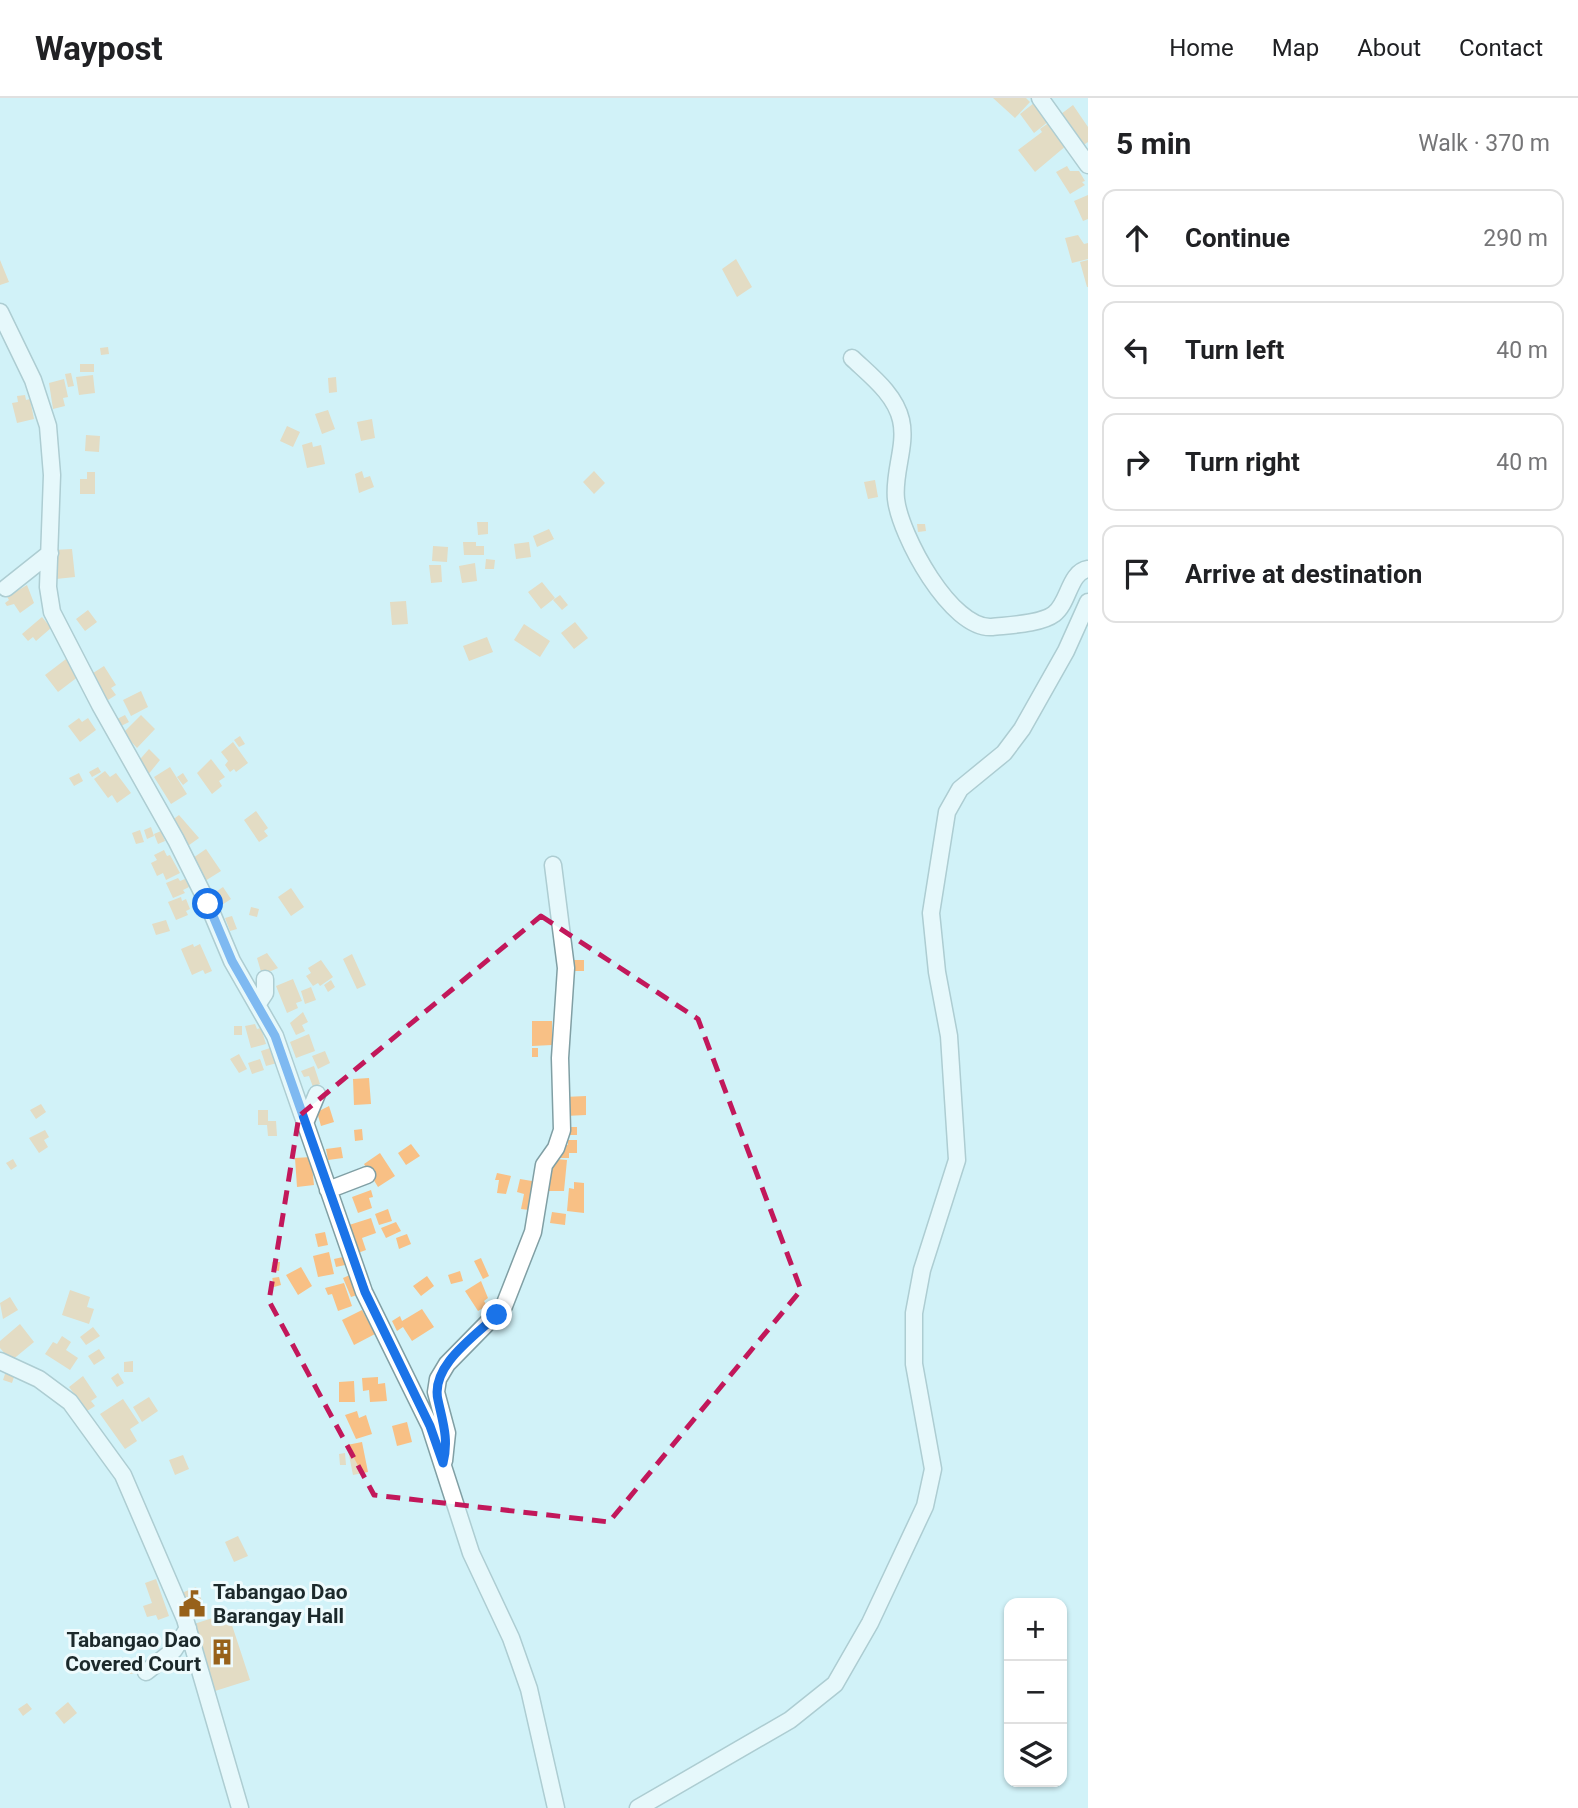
<!DOCTYPE html>
<meta charset="utf-8">
<style>
:root{--surface:#fff;--page:#f6f6f6;--text:#202124;--muted:#757577;--line:#e0e0e0}
body{margin:0;font-family:Roboto,sans-serif;background:var(--page);color:var(--text)}
.controls{position:absolute;right:21px;bottom:21px;display:grid;overflow:hidden;border-radius:14px;box-shadow:0 2px 5px #0004}
.controls button{width:63px;height:63px;display:grid;place-items:center;padding:0;border:0;border-bottom:2px solid var(--line);background:var(--surface);color:var(--text);font:35px sans-serif}
.stop{position:absolute;width:21px;height:21px;margin:-16px;border:5px solid #1a73e8;border-radius:50%;background:#fff}
.stop.end{background:#1a73e8;border-color:#fff;box-shadow:0 2px 7px #0008}
.list{margin:0;padding:0;list-style:none}
h2{display:flex;justify-content:space-between;align-items:center;height:91px;margin:0;padding:0 28px;font-size:30px}
h2 small{font-size:23px;font-weight:400;color:var(--muted)}
.list li{display:grid;grid-template-columns:46px 1fr auto;gap:21px;align-items:center;box-sizing:border-box;height:98px;margin:0 14px 14px;padding:0 14px;border:2px solid var(--line);border-radius:14px}
.list b{display:block;font-size:26px;white-space:nowrap}
.list em{font-size:23px;font-style:normal;color:var(--muted)}
.icon{flex:none;width:38px;height:38px;fill:none;stroke:currentColor;stroke-width:2;stroke-linecap:round;stroke-linejoin:round}
.map{position:relative;flex:none;width:1088px;height:1710px;overflow:hidden}
header{display:flex;align-items:center;gap:42px;box-sizing:border-box;height:98px;padding:0 35px;background:var(--surface);border-bottom:2px solid var(--line)}
header strong{font-size:33px}
nav{display:flex;gap:38px;margin-inline-start:auto;font-size:24px}
main{display:flex}
aside{flex:1;background:var(--surface)}
.map>svg:first-child{display:block}
.building{fill:#f8c085}
.lines{fill:none;stroke-linecap:round;stroke-linejoin:round}
.minor-casing{stroke:#809fa4;stroke-width:19}
.minor{stroke:#fff;stroke-width:16}
.route{stroke:#1a73e8;stroke-width:9}
.marked{fill:none;stroke:#c2185b;stroke-width:5;stroke-dasharray:14 9;stroke-linejoin:round}
.labels{text-anchor:middle;stroke-width:6;stroke-linejoin:round;paint-order:stroke}
.poi-label{font-size:21px;font-weight:bold;fill:#1c292b;stroke:#eefbfd;text-anchor:start}
</style>
<header>
<strong>Waypost</strong>
<nav><a>Home</a><a>Map</a><a>About</a><a>Contact</a></nav>
</header>
<main>
<div class="map">
<svg width="1088" height="1710" viewBox="0 0 1088 1710">
<rect width="100%" height="100%" fill="#d1f2f8"/>
<path class="building" d="M993 0H1026L1030 4 1015 20Z
M1034 5 1049 23 1034 35 1020 16Z
M1073 7 1088 29V44L1082 48 1061 16Z
M1050 24 1067 47 1035 74 1018 52 1042 34 1040 31Z
M1067 68 1070 73H1079L1085 83 1082 84 1085 87 1070 96 1056 74Z
M1088 97V121L1083 123 1074 103Z
M1078 137 1084 146 1088 145V161L1072 165 1065 140Z
M736 161 752 189 737 199 722 171Z
M0 162 9 184 0 187Z
M1088 162V189H1087L1080 164Z
M108 249 109 256 101 257 100 250Z
M80 266H94V274H80Z
M71 275 74 288 68 289 65 276Z
M93 277 95 295 79 297 76 279Z
M336 279 337 294 329 295 328 280Z
M64 281 68 299 63 300 65 308 53 311 49 285Z
M25 297 26 302 30 301 34 321 17 325 12 305 18 304 17 298Z
M328 312 335 331 322 336 315 316Z
M372 321 375 340 361 343 357 324Z
M287 328 300 334 293 349 280 343Z
M86 337 100 338 99 354 85 353Z
M312 344 313 349 321 347 325 366 307 370 302 347Z
M362 373 364 380 370 378 374 389 359 395 355 376Z
M594 373 605 385 594 396 583 384Z
M87 374H95V396H80V381H87Z
M875 382 878 399 868 401 864 384Z
M477 424H488V436L478 437Z
M917 426H925L926 433 918 434Z
M549 431 554 441 537 449 533 438Z
M463 444H476V448H484V457H464Z
M529 444 531 459 516 461 514 446Z
M433 448 448 449 447 464 432 463Z
M72 451 75 479 56 481 53 452Z
M486 461 495 462 494 471H485Z
M475 465 477 483 462 485 459 468Z
M429 467H441L442 484 431 485Z
M542 484 555 500 541 511 528 494Z
M27 487 34 505 20 515 14 506 7 508 5 505 9 502 6 497 10 494 12 496Z
M560 497 568 507 562 512 553 502Z
M406 503 408 526 392 527 390 504Z
M88 512 97 524 85 533 76 521Z
M42 519 51 530 36 543 33 539 28 543 22 536Z
M575 524 588 540 574 551 561 535Z
M524 526 550 543 540 559 514 542Z
M487 539 493 554 469 563 463 548Z
M66 561 79 578 58 594 45 577Z
M104 568 116 587 111 590 116 597 108 602 90 577Z
M141 593 148 609 131 618 123 602Z
M125 617 129 624 119 629 115 622Z
M141 617 155 631 137 650 123 635Z
M79 620 82 624 88 620 96 632 80 644 68 628Z
M240 638 245 646 239 649 234 642Z
M233 644 248 665 236 674 234 671 230 674 225 667 228 663 221 654Z
M149 651 160 662 147 678 135 667Z
M211 661 225 679 219 683 222 688 212 696 197 675Z
M98 669 101 674 92 679 89 674Z
M170 669 187 696 171 706 154 679Z
M105 673 110 679 116 675 131 695 117 705 112 697 108 700 94 681Z
M79 675 83 683 74 688 69 680Z
M183 675 188 683 183 687 177 679Z
M256 713 268 730 264 733 268 738 259 744 244 722Z
M179 717 199 740 185 750 171 723Z
M151 729 154 738 147 741 144 732Z
M140 732 144 744 136 746 132 735Z
M161 733 165 743 158 746 154 736Z
M206 751 221 773 205 783 190 762Z
M164 752 167 758 170 757 180 775 166 782 163 775 157 778 151 765 157 762 154 757Z
M178 780 180 783 185 781 189 789 183 792 185 795 173 800 166 785Z
M223 789 231 801 214 812 207 800Z
M291 790 304 809 291 818 278 799Z
M181 799 182 803 186 801 190 811 186 813 188 817 176 822 168 804Z
M251 809 259 811 257 819 249 817Z
M232 818 237 831 230 833 225 820Z
M166 822 170 833 156 837 152 826Z
M193 846 194 849 200 846 212 873 205 876 203 872 192 877 181 851Z
M267 855 278 870 262 877 257 860Z
M352 856 366 887 357 891 343 861Z
M321 862 333 879 320 888 318 885 313 888 306 878 311 875 308 870Z
M571 862H584V873H571Z
M293 881 302 903 296 905 298 910 287 915 276 888Z
M331 882 335 889 328 894 324 887Z
M311 889 316 902 305 906 301 893Z
M303 914 308 924 302 927 305 933 296 937 290 925Z
M532 923H552V947L532 948Z
M255 926 257 931 261 930 266 946 251 950 245 928Z
M234 928H242V937H234Z
M309 936 315 953 296 960 290 944Z
M273 949 277 965 266 968 261 953Z
M532 950H538V959H532Z
M325 953 330 965 318 971 312 958Z
M239 956 247 971 239 975 230 961Z
M260 961 264 972 252 976 248 965Z
M314 968 320 986 313 989 309 978 304 979 301 973Z
M369 980 371 1006 354 1007 353 981Z
M586 998V1017L565 1018 564 999Z
M41 1006 46 1014 36 1021 30 1012Z
M329 1008 334 1024 321 1028 317 1014Z
M258 1012H268V1023H276L277 1038H268L267 1027H258Z
M567 1029H577V1037H567Z
M362 1031 363 1042 355 1043 354 1032Z
M45 1032 49 1039 44 1042 48 1049 39 1055 29 1040Z
M568 1042H577V1055H569V1060H559L560 1046 568 1047Z
M411 1046 420 1058 406 1067 398 1055Z
M341 1049 343 1060 328 1062 326 1051Z
M380 1055 395 1078 378 1089 364 1066Z
M311 1059 314 1087 297 1089 295 1060Z
M13 1061 17 1068 11 1072 6 1065Z
M556 1061 567 1062 564 1093H546L547 1067H556Z
M497 1075 511 1078 506 1096 497 1095 499 1082H495Z
M520 1081 538 1084 537 1113 521 1111 524 1096 517 1094Z
M574 1084 584 1085V1115L567 1113 569 1090 574 1091Z
M371 1092 373 1099 369 1100 372 1110 358 1115 352 1099Z
M388 1111 392 1123 379 1127 375 1116Z
M552 1114 566 1116 565 1127 550 1125Z
M371 1120 376 1135 362 1140 366 1152 355 1156 346 1128Z
M396 1124 401 1133 386 1140 381 1130Z
M325 1134 328 1147 318 1149 315 1136Z
M407 1136 411 1146 399 1151 396 1140Z
M329 1154 334 1176 318 1179 313 1158Z
M343 1159 345 1167 336 1169 334 1161Z
M481 1160 489 1178 483 1181 474 1163Z
M272 1164H280L279 1173 271 1172Z
M301 1169 312 1188 298 1197 286 1177Z
M460 1173 463 1183 451 1186 448 1177Z
M352 1176 360 1196 351 1199 343 1180Z
M427 1178 434 1188 421 1198 413 1188Z
M279 1179 281 1187 274 1189 272 1180Z
M481 1183 488 1200 484 1203 487 1208 478 1213 465 1193Z
M344 1185 352 1208 338 1213 332 1196 328 1197 325 1190Z
M70 1192 90 1199 87 1209 94 1211 89 1226 62 1217Z
M10 1199 18 1212 3 1221 0 1205Z
M422 1211 434 1229 412 1243 403 1229 397 1233 392 1223 400 1218 402 1223Z
M362 1212 375 1236 354 1247 342 1222Z
M20 1226 34 1244 11 1263 0 1250V1243Z
M93 1229 100 1238 86 1247 80 1239Z
M62 1238 71 1244 66 1252 78 1260 70 1272 45 1256 53 1244 57 1246Z
M99 1251 105 1260 94 1267 88 1258Z
M133 1263V1274H124V1264Z
M6 1273 15 1276 12 1285 3 1282Z
M118 1275 124 1285 117 1289 111 1280Z
M83 1278 97 1299 91 1303 95 1308 87 1313 69 1289Z
M378 1279V1286L385 1285 387 1303 370 1304 369 1292 363 1293 362 1280Z
M354 1283 355 1304H339V1284Z
M149 1299 158 1313 142 1324 133 1309Z
M123 1301 139 1325 130 1331 137 1343 125 1351 100 1316Z
M357 1313 359 1320 366 1317 372 1336 356 1341 345 1317Z
M407 1324 412 1344 397 1348 392 1328Z
M362 1344 368 1374 353 1377 347 1347Z
M345 1355 346 1367H340L339 1356Z
M183 1357 189 1371 175 1377 169 1362Z
M238 1438 248 1458 234 1464 225 1444Z
M156 1481 169 1518 158 1522 156 1517 147 1519 143 1508 152 1505 145 1485Z
M196 1489 207 1514 189 1523 177 1497Z
M228 1515 250 1582 215 1593 194 1526Z
M138 1562 140 1574 130 1576 128 1564Z
M68 1604 77 1615 64 1626 55 1615Z
M27 1605 32 1611 23 1618 18 1611Z"/>
<g class="lines">
<g class="minor-casing">
<path id="minor" d="M1040 0 1088 67
M0 214 33 282 48 328 52 377 48 489 52 514 100 607 176 742 208 806 232 863 275 938 364 1194 430 1328 471 1455 511 1540 529 1591 556 1710
M852 260C871 278 895 296 901 322 907 347 893 375 896 401 900 437 951 532 992 529 1009 527 1041 526 1054 516 1069 505 1069 474 1088 471
M6 490 50 455
M257 907 265 895V881
M305 1025 317 996
M328 1092 367 1077
M0 1263 39 1281 70 1304 123 1377 185 1521 240 1710
M444 1363 447 1335 436 1294 438 1281 447 1266 504 1208 533 1134 544 1067 556 1050 562 1032 560 960 566 870 553 767
M146 1574 174 1552 188 1530
M638 1710 790 1622 835 1586 870 1525 925 1408 933 1371 914 1266V1215L922 1172 957 1062 949 938 937 874 931 815 947 714 960 691 1004 655 1022 631 1066 553 1088 504"/>
</g>
<use href="#minor" class="minor"/>
</g>
<g class="lines">
<path class="route" d="M208 806 232 863 275 938 365 1194 430 1328 443 1365C449 1342 443 1325 438 1302 430 1268 475 1238 497 1217"/>
</g>
<path d="M0 0H1088V1710H0ZM541 818 698 921 801 1192 609 1424 374 1397 269 1203 299 1018Z" fill="#d1f2f8" fill-opacity=".55" fill-rule="evenodd"/>
<path class="marked" d="M541 818 698 921 801 1192 609 1424 374 1397 269 1203 299 1018Z"/>
<defs>
<g id="civic-bare" transform="scale(2.1)"><path d="M-.6-6.5H3V-4.5H.6V-3L4-1V1h2V6H-6V1h2V-1L-.6-3ZM-1.2 2.5V6h2.4V2.5Z" fill="#97611a" stroke="#eefbfd" stroke-width="2.5" paint-order="stroke"/></g>
<g id="building-bare" transform="scale(2.1)"><path d="M-4-6H4V6H1V3H-1V6H-4ZM-2.5-4.3h1.7v1.8h-1.7ZM.8-4.3h1.7v1.8H.8ZM-2.5-1h1.7V.8h-1.7ZM.8-1h1.7V.8H.8Z" fill="#97611a" stroke="#eefbfd" stroke-width="2.5" paint-order="stroke"/></g>
</defs>
<g fill-rule="evenodd">
<use href="#civic-bare" x="192" y="1506"/>
<use href="#building-bare" x="222" y="1554"/>
</g>
<g class="labels">
<g class="poi-label">
<text x="213" y="1501">Tabangao Dao<tspan x="213" dy="24">Barangay Hall</tspan></text>
<text x="201" y="1549" text-anchor="end">Tabangao Dao<tspan x="201" dy="24">Covered Court</tspan></text>
</g>
</g>
</svg>
<div class="controls">
<button>+</button>
<button>−</button>
<button><svg class="icon" aria-label="layers" viewBox="0 0 24 24"><path d="M12 4l9 5-9 5-9-5zM3 14l9 5 9-5"/></svg></button>
</div>
<div class="stop" style="left:208px;top:806px"></div>
<div class="stop end" style="left:497px;top:1217px"></div>
</div>
<aside>
<h2>5 min<small>Walk · 370 m</small></h2>
<ul class="list">
<li><svg class="icon" aria-label="ahead" viewBox="0 0 24 24"><path d="M12 20V5M6 11l6-6 6 6"/></svg><div><b>Continue</b></div><em>290 m</em></li>
<li><svg class="icon" aria-label="left" viewBox="0 0 24 24"><path d="M17 20v-9H6M10 6l-5 5 5 5"/></svg><div><b>Turn left</b></div><em>40 m</em></li>
<li><svg class="icon" aria-label="right" viewBox="0 0 24 24"><path d="M7 20v-9h11M14 6l5 5-5 5"/></svg><div><b>Turn right</b></div><em>40 m</em></li>
<li><svg class="icon" aria-label="arrive" viewBox="0 0 24 24"><path d="M6 21V4h12l-3 4 3 4H6"/></svg><div><b>Arrive at destination</b></div></li>
</ul>
</aside>
</main>
